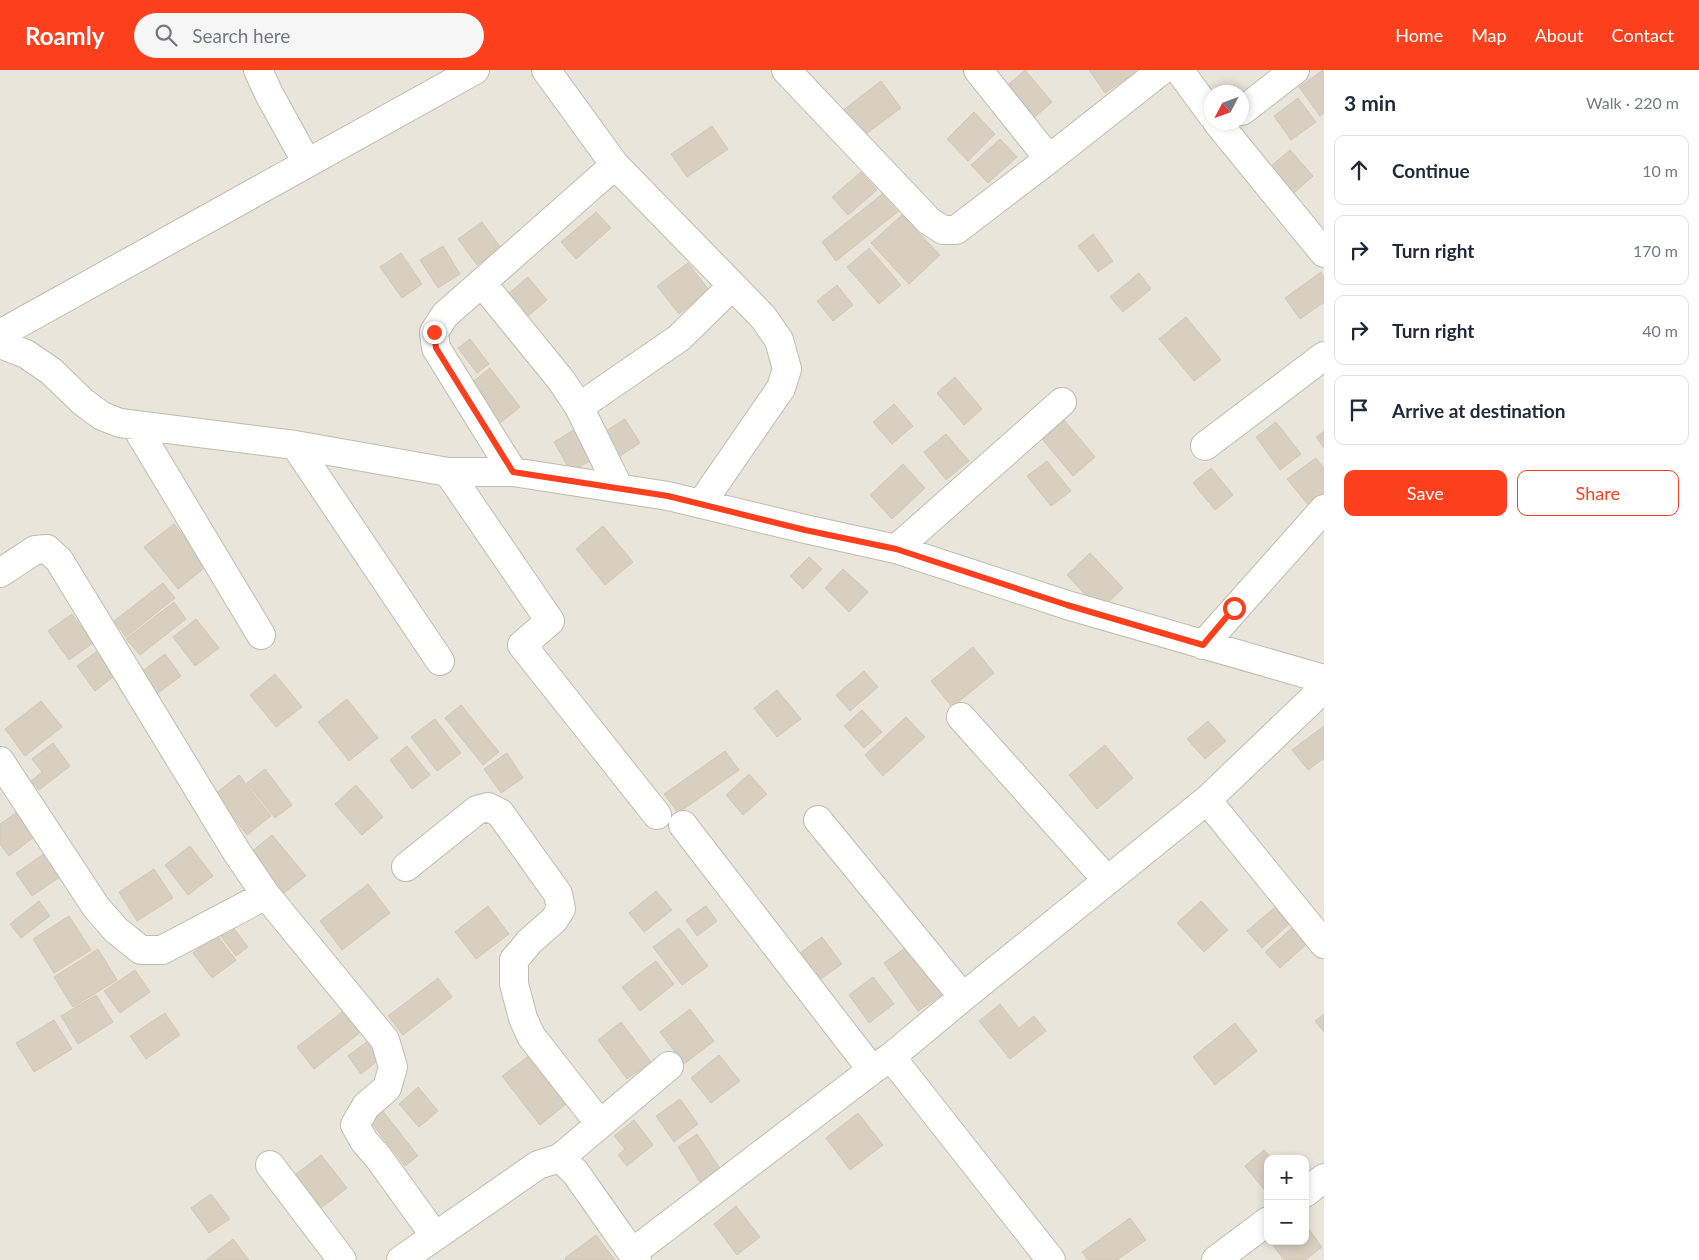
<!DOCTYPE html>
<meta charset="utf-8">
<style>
:root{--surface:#fff;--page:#f6f6f7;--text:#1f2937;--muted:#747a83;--line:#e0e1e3;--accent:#fc3f1d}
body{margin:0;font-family:Lato,sans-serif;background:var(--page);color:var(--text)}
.controls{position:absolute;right:15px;bottom:15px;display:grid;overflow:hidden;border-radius:10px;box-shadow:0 2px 8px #0003}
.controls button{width:45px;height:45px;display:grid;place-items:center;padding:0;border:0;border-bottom:1px solid var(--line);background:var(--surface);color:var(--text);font:25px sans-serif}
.compass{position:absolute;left:1204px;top:15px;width:45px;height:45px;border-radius:50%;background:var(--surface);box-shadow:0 2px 8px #0003;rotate:229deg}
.stop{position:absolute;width:15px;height:15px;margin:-11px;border:4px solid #fc3f1d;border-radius:50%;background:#fff}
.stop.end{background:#fc3f1d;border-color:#fff;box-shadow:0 1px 5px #0008}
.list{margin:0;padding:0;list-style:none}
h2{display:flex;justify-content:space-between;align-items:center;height:65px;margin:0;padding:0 20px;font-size:21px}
h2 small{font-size:16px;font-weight:400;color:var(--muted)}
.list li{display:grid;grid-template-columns:32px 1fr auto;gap:15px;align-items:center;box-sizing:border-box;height:70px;margin:0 10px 10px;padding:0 10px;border:1px solid var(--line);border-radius:10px}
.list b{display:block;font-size:19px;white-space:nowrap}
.list em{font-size:16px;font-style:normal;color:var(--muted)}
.actions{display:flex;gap:10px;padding:15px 20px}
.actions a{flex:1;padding:11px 0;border:1px solid var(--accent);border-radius:10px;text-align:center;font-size:18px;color:var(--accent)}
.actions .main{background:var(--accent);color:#fff}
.icon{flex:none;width:28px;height:28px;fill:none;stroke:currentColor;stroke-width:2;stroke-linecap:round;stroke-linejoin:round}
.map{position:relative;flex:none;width:1324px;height:1190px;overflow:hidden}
header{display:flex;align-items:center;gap:30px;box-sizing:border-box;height:70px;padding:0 25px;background:var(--accent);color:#fff}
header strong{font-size:24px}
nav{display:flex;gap:28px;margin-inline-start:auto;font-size:18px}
.search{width:350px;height:45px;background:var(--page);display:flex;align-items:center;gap:12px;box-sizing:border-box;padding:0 18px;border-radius:28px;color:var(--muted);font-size:19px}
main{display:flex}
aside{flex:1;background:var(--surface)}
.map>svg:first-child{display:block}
.residential{fill:#eae5da;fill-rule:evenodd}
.building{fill:#d8cfc1;stroke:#d3c7b4}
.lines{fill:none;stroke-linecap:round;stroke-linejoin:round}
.minor-casing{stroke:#c2bbae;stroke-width:30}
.minor{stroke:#fff;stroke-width:28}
.route{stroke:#fc3f1d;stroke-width:6}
</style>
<header>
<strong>Roamly</strong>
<div class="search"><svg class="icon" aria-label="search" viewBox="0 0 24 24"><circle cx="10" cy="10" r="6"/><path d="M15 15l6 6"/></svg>Search here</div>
<nav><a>Home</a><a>Map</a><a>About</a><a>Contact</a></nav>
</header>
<main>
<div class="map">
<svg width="1324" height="1190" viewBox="0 0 1324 1190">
<rect width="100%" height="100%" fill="#f6f3ec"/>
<path class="residential" d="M0 0H1324V1190H0ZM1212 22H1242V52H1212ZM1268 1089H1305V1171H1268Z"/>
<path class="building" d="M1025 0 1052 32 1029 52 1002 20Z
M1089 0H1135L1136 2 1105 23Z
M1323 0 1324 43 1320 46 1299 17Z
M881 11 901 38 858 70 838 44Z
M1298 28 1316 52 1291 70 1274 46Z
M974 42 995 64 968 91 947 69Z
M712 56 728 79 687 107 671 84Z
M1000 69 1017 87 988 113 971 95Z
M1290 80 1313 106 1287 129 1263 103Z
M861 102 877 120 848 145 832 127Z
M885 122 900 140 836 191 822 172Z
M596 142 611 158 576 189 561 172Z
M902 145 940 185 909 214 871 173Z
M482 152 501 178 477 195 458 169Z
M1093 164 1113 191 1098 202 1078 176Z
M443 176 460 204 438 218 420 190Z
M869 178 901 215 879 234 847 197Z
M401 183 422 214 402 228 380 197Z
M688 193 709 220 679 244 657 216Z
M1321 202 1324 207V232L1300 249 1285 228Z
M1139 203 1151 219 1123 242 1110 227Z
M528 207 547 230 522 251 503 228Z
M837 215 853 235 833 251 817 231Z
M1186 247 1221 290 1194 311 1159 269Z
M470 269 489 294 477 303 458 278Z
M490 298 520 337 499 354 469 315Z
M955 307 982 339 964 355 937 323Z
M894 334 913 356 892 374 873 352Z
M625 349 640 373 617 388 601 364Z
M1064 350 1095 387 1073 406 1042 369Z
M1276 352 1301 384 1280 400 1256 367Z
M580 356 598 386 571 402 554 372Z
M1324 361V378L1316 367Z
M946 364 969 391 946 410 924 382Z
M1316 388 1324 398V427L1310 437 1287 409Z
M1047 391 1071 421 1051 436 1027 406Z
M903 394 925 418 892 449 870 425Z
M1211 398 1233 425 1215 440 1193 413Z
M174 454 207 496 178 519 144 477Z
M603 456 633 492 605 515 576 479Z
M1090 483 1123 518 1100 540 1067 505Z
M809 487 822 499 803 519 790 506Z
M843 499 868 522 849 542 825 518Z
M163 513 175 528 126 567 114 551Z
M174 532 186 549 140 585 126 569Z
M72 544 93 573 69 590 48 561Z
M196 549 219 578 195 596 173 567Z
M103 577 121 601 95 621 77 596Z
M973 577 994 603 952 637 931 611Z
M165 584 181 606 157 624 140 603Z
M864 601 878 617 850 641 836 625Z
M275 604 302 637 276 657 250 625Z
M777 620 801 649 777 667 754 638Z
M347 629 378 668 349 691 318 652Z
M41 631 62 657 25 686 5 659Z
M461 635 499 682 483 695 445 648Z
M862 640 882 662 864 678 844 656Z
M906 647 925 667 883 706 865 685Z
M435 649 461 683 437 701 411 667Z
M1208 651 1226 671 1205 689 1187 669Z
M1324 656V688L1308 700 1292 680Z
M53 673 70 696 39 720 31 711 42 702 32 689Z
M1105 675 1133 708 1097 739 1069 705Z
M407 676 430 705 412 719 390 690Z
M725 681 739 700 678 743 664 724Z
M507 683 523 708 501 723 484 699Z
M265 699 292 735 275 748 247 713Z
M749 704 767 724 743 745 726 725Z
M239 705 271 746 247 765 215 724Z
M356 715 383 747 362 765 335 734Z
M20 740 38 764 9 786 0 774V754Z
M272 765 306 806 284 823 251 782Z
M190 776 213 806 188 825 165 795Z
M51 779 67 802 32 826 16 803Z
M154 799 173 828 137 851 119 822Z
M368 814 390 843 342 880 320 851Z
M656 821 672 840 644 862 629 843Z
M39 831 50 846 21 868 10 854Z
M1201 831 1228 860 1204 882 1177 853Z
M1280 833 1294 850 1262 878 1247 861Z
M488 836 509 864 476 889 455 862Z
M706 836 717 851 697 866 686 850Z
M69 846 91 880 54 903 33 869Z
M1295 855 1310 871 1280 898 1265 882Z
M233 857 248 877 236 886 221 866Z
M679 858 708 896 682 915 653 877Z
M216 864 236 890 212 908 193 883Z
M822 867 842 894 819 910 800 883Z
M911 874 945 923 918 941 884 893Z
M98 879 117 910 73 937 54 907Z
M656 891 674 914 640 941 622 917Z
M135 900 150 922 120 943 104 921Z
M873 907 894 934 869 953 849 925Z
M438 908 452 927 403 965 388 946Z
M96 925 113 952 78 974 61 946Z
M1000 934 1019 958 1034 946 1046 961 1010 989 979 951Z
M346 939 362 961 314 999 297 977Z
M690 939 714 971 684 994 660 962Z
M165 943 180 965 146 989 130 966Z
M1324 944V962L1315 951Z
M54 950 72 979 34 1002 16 973Z
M621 952 651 992 627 1009 598 970Z
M1235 953 1257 981 1215 1015 1193 987Z
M368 971 381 988 361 1004 348 986Z
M534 982 571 1030 540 1055 502 1006Z
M719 985 740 1011 711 1033 691 1008Z
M418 1017 438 1041 419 1057 399 1034Z
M680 1029 698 1054 674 1072 656 1046Z
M383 1041 418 1086 405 1096 370 1051Z
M858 1043 883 1075 850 1100 826 1068Z
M634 1050 653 1075 627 1096 618 1085 625 1079 614 1066Z
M697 1064 727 1109 707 1123 678 1077Z
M1264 1080 1272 1089H1268V1124L1245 1096Z
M321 1085 347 1118 321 1138 295 1105Z
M211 1124 230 1149 209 1163 191 1138Z
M736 1136 760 1167 737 1185 714 1154Z
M1130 1148 1146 1170 1117 1190H1088L1082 1182Z
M1305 1154 1322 1177 1305 1190H1284L1270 1171H1305Z
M596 1165 615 1190H566L565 1188Z
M233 1169 249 1190H207V1189Z"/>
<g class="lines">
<g class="minor-casing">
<path id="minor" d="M258 0 269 24 307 93
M546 0 615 95 763 247 779 270 787 299 781 318 701 434
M786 0 929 151 943 160H956L1049 89 1162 0
M978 0 1049 89
M1179 0 1212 45
M1242 41 1295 0
M1217 52 1324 183
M482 213 561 310 579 337 619 418
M0 264 475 0
M0 274 26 284 51 301 83 332 102 346 120 353 295 375 448 402H513L668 426 805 459 896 479 1067 535 1324 609
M579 337 679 268 732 216
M135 355 261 565
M295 375 440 591
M1205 376 1324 286
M448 402 550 551 522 575 657 745
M513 402 436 278 434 262 445 245 615 95
M896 479 1062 332
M0 503 35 480 47 479 59 490 236 781 266 825 385 970 393 997 387 1018 366 1036 355 1055 364 1071 378 1087 435 1166
M1203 575 1324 439
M961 647 1107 810
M0 691 96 837 116 860 141 880H162L266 825
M1207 730 1324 874
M818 750 963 927
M683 755 872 1000
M406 797 477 740 488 737 500 743 558 824 561 839 554 850 530 871 514 890V914L523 948 531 966 600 1054
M891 987 1051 1190
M560 1088 575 1102 637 1190
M270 1095 342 1190
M1305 1123 1324 1108
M632 1183 872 1000 891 987 963 927 1207 730 1324 618
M401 1190 538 1095 560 1088 669 996
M1216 1190 1268 1151"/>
</g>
<use href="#minor" class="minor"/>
</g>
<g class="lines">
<path class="route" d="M434 262 436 278 513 402 668 426 805 460 896 479 1067 535 1203 575 1234 538"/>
</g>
</svg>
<div class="controls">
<button>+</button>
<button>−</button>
</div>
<svg class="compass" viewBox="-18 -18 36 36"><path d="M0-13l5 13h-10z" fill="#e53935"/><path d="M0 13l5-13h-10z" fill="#747a83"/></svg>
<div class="stop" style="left:1234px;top:538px"></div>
<div class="stop end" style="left:434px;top:262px"></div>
</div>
<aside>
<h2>3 min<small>Walk · 220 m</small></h2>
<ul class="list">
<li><svg class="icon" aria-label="ahead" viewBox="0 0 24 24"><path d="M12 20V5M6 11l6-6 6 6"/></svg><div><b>Continue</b></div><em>10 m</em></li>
<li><svg class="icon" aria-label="right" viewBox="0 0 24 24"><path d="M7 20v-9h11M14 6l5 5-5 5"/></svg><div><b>Turn right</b></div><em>170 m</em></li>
<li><svg class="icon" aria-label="right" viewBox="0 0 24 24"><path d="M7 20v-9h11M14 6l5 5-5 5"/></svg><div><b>Turn right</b></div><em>40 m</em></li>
<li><svg class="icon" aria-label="arrive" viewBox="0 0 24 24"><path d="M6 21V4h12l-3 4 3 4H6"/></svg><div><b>Arrive at destination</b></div></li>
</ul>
<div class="actions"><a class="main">Save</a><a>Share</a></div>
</aside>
</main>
